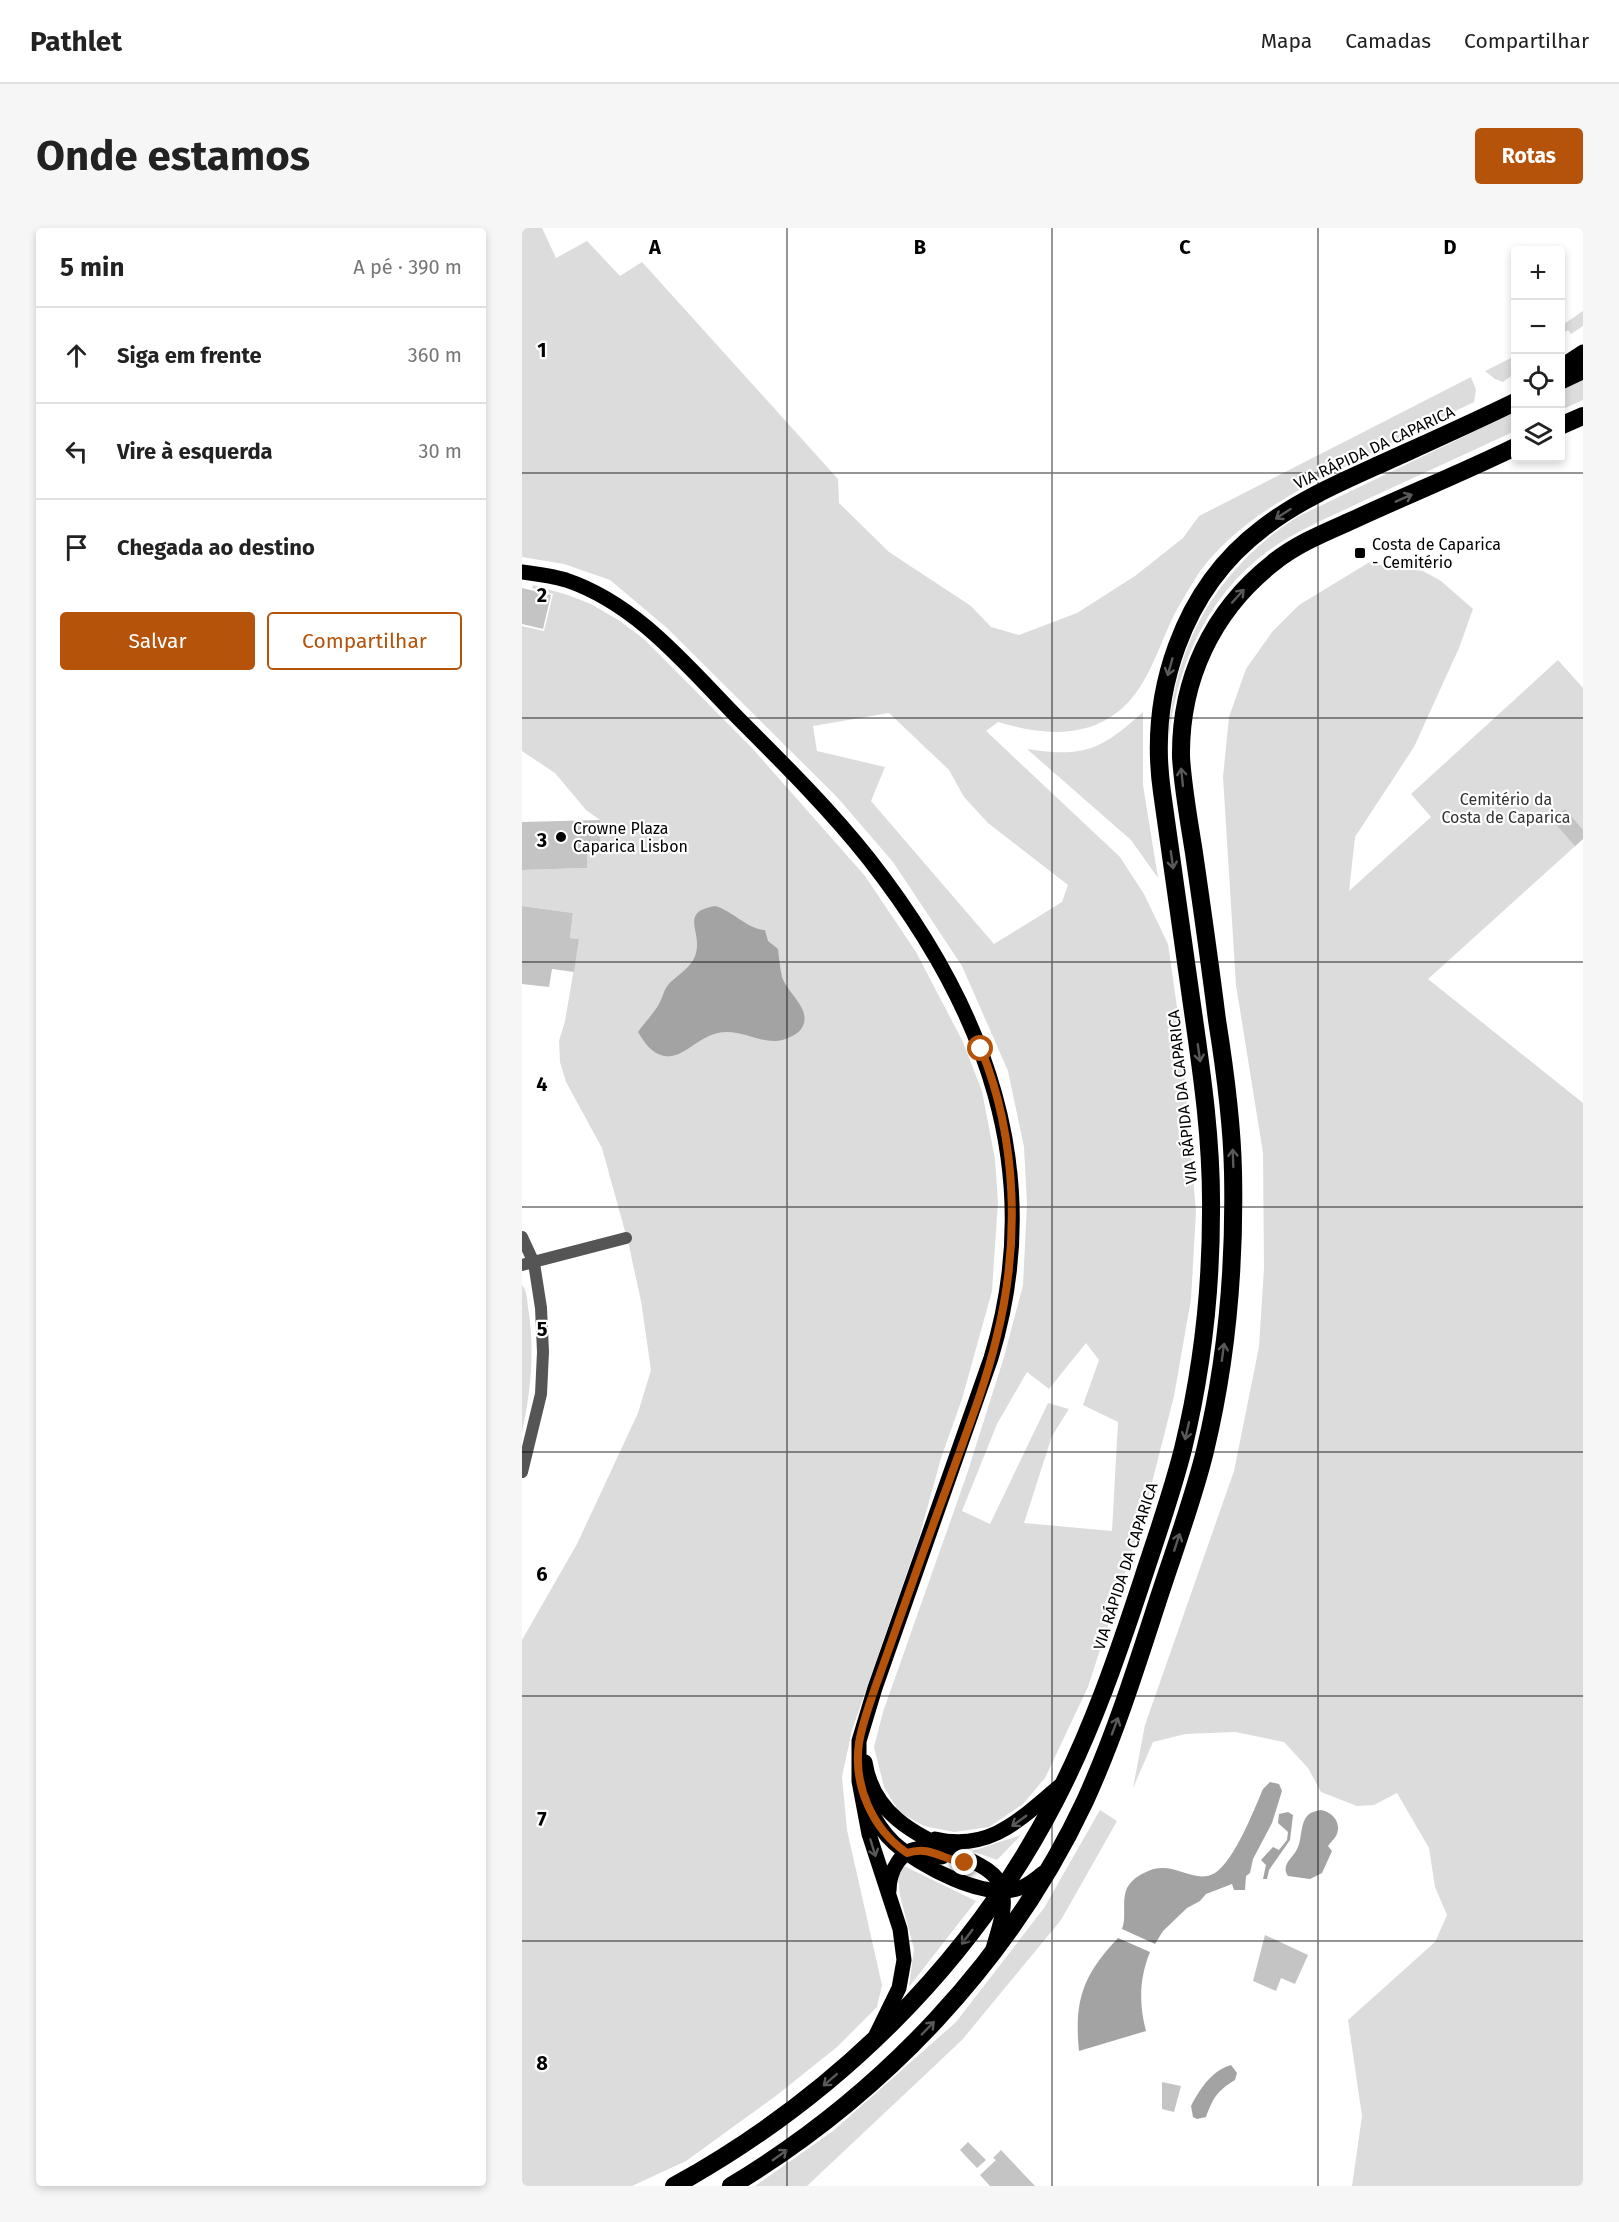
<!DOCTYPE html>
<html lang="pt">
<meta charset="utf-8">
<style>
:root{--surface:#fff;--page:#f6f6f6;--text:#222;--muted:#767676;--line:#e0e0e0;--accent:#b45309}
body{margin:0;font-family:"Fira Sans",sans-serif;background:var(--page);color:var(--text)}
.controls{position:absolute;right:18px;top:18px;display:grid;overflow:hidden;border-radius:6px;box-shadow:0 3px 9px #0003}
.controls button{width:54px;height:54px;display:grid;place-items:center;padding:0;border:0;border-bottom:2px solid var(--line);background:var(--surface);color:var(--text);font:30px sans-serif}
.stop{position:absolute;width:18px;height:18px;margin:-14px;border:4px solid #b45309;border-radius:50%;background:#fff}
.stop.end{background:#b45309;border-color:#fff;box-shadow:0 2px 6px #0008}
.list{margin:0;padding:0;list-style:none}
h2{display:flex;justify-content:space-between;align-items:center;height:78px;margin:0;padding:0 24px;font-size:26px}
h2 small{font-size:20px;font-weight:400;color:var(--muted)}
.list li{display:grid;grid-template-columns:39px 1fr auto;gap:18px;align-items:center;box-sizing:border-box;height:96px;padding:0 24px;border-top:2px solid var(--line)}
.list b{display:block;font-size:22px;white-space:nowrap}
.list em{font-size:20px;font-style:normal;color:var(--muted)}
.actions{display:flex;gap:12px;padding:18px 24px}
.actions a{flex:1;padding:14px 0;border:2px solid var(--accent);border-radius:6px;text-align:center;font-size:21px;color:var(--accent)}
.actions .main{background:var(--accent);color:#fff}
.icon{flex:none;width:33px;height:33px;fill:none;stroke:currentColor;stroke-width:2;stroke-linecap:round;stroke-linejoin:round}
.map{position:relative;flex:none;width:1061px;height:1958px;overflow:hidden;border-radius:6px}
header{display:flex;align-items:center;gap:36px;box-sizing:border-box;height:84px;padding:0 30px;background:var(--surface);border-bottom:2px solid var(--line)}
header strong{font-size:28px}
nav{display:flex;gap:33px;margin-inline-start:auto;font-size:21px}
.intro{display:flex;align-items:center;justify-content:space-between;box-sizing:border-box;height:144px;padding:0 36px}
h1{margin:0;font-size:42px}
.button{padding:15px 27px;border-radius:6px;background:var(--accent);color:#fff;font-size:21px;font-weight:700}
main{display:flex;gap:36px;padding:0 36px}
aside{flex:1;background:var(--surface);border-radius:6px;box-shadow:0 3px 9px #0003}
.map>svg:first-child{display:block}
.green{fill:#dcdcdc;fill-rule:evenodd}
.water{fill:#a3a3a3}
.building{fill:#c4c4c4}
.lines{fill:none;stroke-linecap:round;stroke-linejoin:round}
.street{stroke:#555;stroke-width:12}
.primary{stroke:#000;stroke-width:15}
.highway{stroke:#000;stroke-width:18}
.oneway{stroke:#595959}
.route{stroke:#b45309;stroke-width:8}
.grid{fill:none;stroke:#000;stroke-width:1.5;stroke-opacity:0.55}
.poi-dot{fill:#000;stroke:#fff;stroke-width:2}
.labels{text-anchor:middle;stroke-width:4.5;stroke-linejoin:round;paint-order:stroke}
.street-label{font-size:16px;fill:#000;stroke:#fff}
.poi-label{font-size:16px;fill:#000;stroke:#fff;text-anchor:start}
.park-label{font-size:16px;fill:#333;stroke:#fff}
.grid-label{font-size:20px;text-anchor:middle;font-weight:bold;fill:#000;stroke:#fff;stroke-width:4.5;stroke-linejoin:round;paint-order:stroke}
</style>
<header>
<strong>Pathlet</strong>
<nav><a>Mapa</a><a>Camadas</a><a>Compartilhar</a></nav>
</header>
<div class="intro"><h1>Onde estamos</h1><a class="button">Rotas</a></div>
<main>
<aside>
<h2>5 min<small>A pé · 390 m</small></h2>
<ul class="list">
<li><svg class="icon" aria-label="ahead" viewBox="0 0 24 24"><path d="M12 20V5M6 11l6-6 6 6"/></svg><div><b>Siga em frente</b></div><em>360 m</em></li>
<li><svg class="icon" aria-label="left" viewBox="0 0 24 24"><path d="M17 20v-9H6M10 6l-5 5 5 5"/></svg><div><b>Vire à esquerda</b></div><em>30 m</em></li>
<li><svg class="icon" aria-label="arrive" viewBox="0 0 24 24"><path d="M6 21V4h12l-3 4 3 4H6"/></svg><div><b>Chegada ao destino</b></div></li>
</ul>
<div class="actions"><a class="main">Salvar</a><a>Compartilhar</a></div>
</aside>
<div class="map">
<svg width="1061" height="1958" viewBox="0 0 1061 1958">
<rect width="100%" height="100%" fill="#fff"/>
<path class="green" d="M0 0H20L34 30 65 13 98 48 120 34 316 251 317 275 367 324 449 378 469 399 497 407 555 385 613 348 661 310 677 288 949 149 954 162 952 174C915 192 878 210 842 229 783 258 720 288 679 342 670 355 661 371 653 385 637 417 626 460 597 483 561 512 517 506 476 494L464 503 598 629 622 666 646 716 659 807 674 984 669 1071 652 1168 622 1286 566 1459 523 1550 501 1576 467 1599 432 1604 402 1598 377 1584 362 1559 352 1519 361 1484 445 1246 482 1129 501 1057 505 976 502 919 486 843 440 738 371 634 315 569 145 400 88 352 42 336 0 329ZM367 485 427 542 442 569 466 595 546 657 540 674 472 716 349 573 363 539 295 523 291 498ZM564 1115 577 1132 561 1177 596 1194 590 1303 502 1295 530 1208 547 1181 526 1175 468 1296 440 1283 475 1196 505 1144 527 1161Z
M1061 83V98L1049 106 1046 102 1039 107V98Z
M993 128V145L981 154 973 151 963 143Z
M1061 152V172L1039 182V162Z
M993 184V203C942 227 890 250 839 274 808 289 775 302 746 323 682 370 652 444 646 520 649 421 691 344 775 289Z
M846 335 901 343 919 353 951 381 937 420 892 519 833 609 827 663 909 589 889 566 1036 432 1061 460V611L906 751 1061 875V1958H830L840 1888 826 1792 913 1714 925 1687 913 1659 907 1620 875 1565 852 1577 835 1578 799 1564 786 1540 762 1514 713 1504 663 1506 631 1514 611 1560 623 1497 712 1243 737 1119 742 1040 741 925 714 757 701 549 707 489 724 441 750 404 777 377Z
M11 357 46 367 69 376 98 393 123 412 230 520 343 648 394 724 441 814 460 863 473 931 476 974 470 1063 440 1171 419 1230 397 1310 330 1502 320 1549 325 1602 360 1757 355 1779 315 1819 255 1867 164 1933 110 1958H0V1412L55 1316 116 1185 129 1142 119 1073 107 1018 80 920 44 854 38 834 37 813 43 793 57 711 48 710 51 685 0 678V642L65 640V625L78 624V592L64 582 33 545 0 523V398L22 403 31 366 10 360Z
M621 484V557L636 650 609 612 505 521C562 530 579 522 621 484Z
M0 1057C5 1063 5 1071 6 1079 13 1121 9 1163 0 1204Z
M578 1582 595 1593 539 1692 440 1812 285 1958H233L311 1903 434 1794 522 1680Z
M499 1607 475 1632 450 1623Z
M382 1638 454 1673 387 1759 392 1721 378 1668 376 1650Z"/>
<path class="water" d="M193 678C211 683 225 701 243 702L246 713 256 721C257 730 258 740 260 749 265 765 289 780 281 798 279 802 276 805 272 807 247 822 229 804 205 804 177 804 163 832 142 828 129 825 122 814 116 804 123 794 133 784 138 774 141 768 142 762 146 757 156 746 170 740 174 725 180 703 157 684 193 678Z
M748 1554 757 1556 760 1563 750 1595 731 1631 728 1645 724 1648 723 1662H712L710 1656 684 1666 678 1673 665 1680 641 1703 633 1716 600 1701C605 1688 599 1674 605 1660 609 1653 615 1648 622 1645 650 1629 671 1658 693 1645 712 1633 732 1582 741 1561Z
M799 1582C812 1584 822 1598 812 1611 810 1613 808 1615 806 1618L810 1623 800 1645 788 1651 766 1648C758 1636 772 1630 776 1619 780 1610 778 1595 786 1587 789 1584 794 1583 799 1582Z
M766 1584 771 1587 768 1612 747 1642 745 1651H741L744 1637 739 1632 751 1619 757 1622 765 1612 766 1604 756 1595 757 1586Z
M596 1710 628 1724C617 1751 617 1776 624 1803L557 1823C552 1772 561 1747 596 1710Z
M709 1837 715 1845 713 1852C695 1863 691 1870 684 1889L675 1891 671 1889 669 1878C678 1861 689 1843 709 1837Z"/>
<path class="building" d="M0 360 29 367 21 401 0 396Z
M1043 581 1061 602V611L1053 618 1030 592Z
M78 592V624L65 625V640L0 642V594Z
M0 678 51 685 48 710 57 711 52 744 30 741 27 759 0 756Z
M743 1707 786 1727 773 1756 759 1750 754 1763 731 1753Z
M640 1854 659 1858 652 1884 640 1881Z
M446 1914 464 1932 455 1940 438 1922Z
M479 1922 513 1958H468L458 1947 474 1932 471 1930Z"/>
<g class="lines">
<path class="street" d="M0 1009 12 1035 19 1080 21 1124 19 1166 0 1244
M0 1037 104 1010"/>
<path class="primary" d="M1038 139 1061 124
M0 344C15 346 30 348 44 352 118 377 168 442 221 495 265 539 309 583 347 631 463 779 526 944 469 1130L353 1460 337 1513V1553L347 1606 378 1701 382 1732 377 1760 354 1807
M343 1534C352 1592 401 1609 448 1632 460 1638 474 1645 479 1658 486 1679 476 1702 471 1721
M346 1577C352 1590 360 1604 372 1615 398 1638 463 1673 498 1660 507 1657 514 1651 521 1645
M413 1611C470 1624 500 1589 539 1557
M367 1663C367 1644 379 1619 401 1621 408 1622 414 1626 420 1629"/>
<path class="highway" d="M1038 153 1061 142
M1038 198 1061 188
M152 1958C313 1869 448 1737 533 1573 570 1502 596 1426 621 1350 635 1307 650 1265 661 1221 680 1143 689 1063 689 984 690 914 680 846 670 777 660 706 650 635 640 564 626 466 660 361 741 300 777 272 819 254 861 235 905 215 950 195 993 174
M209 1958C360 1867 488 1733 563 1573 593 1507 615 1437 637 1369 653 1320 671 1272 683 1223 705 1132 713 1038 711 944 710 893 703 842 695 792 688 736 680 680 672 625 667 593 661 561 659 529 658 452 690 383 751 335 774 316 804 304 831 292 885 267 940 245 993 219"/>
</g>
<defs><path id="oneway-shaft" d="M-6 0H5M1.5-3L5.5 0L1.5 3" fill="none" stroke-width="1.6" stroke-linecap="round" stroke-linejoin="round" transform="scale(1.5)"/></defs>
<g class="oneway">
<use href="#oneway-shaft" transform="translate(882 270) rotate(-24)"/>
<use href="#oneway-shaft" transform="translate(761 286) rotate(147)"/>
<use href="#oneway-shaft" transform="translate(716 368) rotate(-48)"/>
<use href="#oneway-shaft" transform="translate(648 439) rotate(106)"/>
<use href="#oneway-shaft" transform="translate(660 549) rotate(-96)"/>
<use href="#oneway-shaft" transform="translate(650 632) rotate(82)"/>
<use href="#oneway-shaft" transform="translate(677 825) rotate(82)"/>
<use href="#oneway-shaft" transform="translate(711 930) rotate(-92)"/>
<use href="#oneway-shaft" transform="translate(701 1124) rotate(-82)"/>
<use href="#oneway-shaft" transform="translate(665 1203) rotate(103)"/>
<use href="#oneway-shaft" transform="translate(655 1314) rotate(-72)"/>
<use href="#oneway-shaft" transform="translate(593 1498) rotate(-69)"/>
<use href="#oneway-shaft" transform="translate(497 1593) rotate(144)"/>
<use href="#oneway-shaft" transform="translate(351 1620) rotate(73)"/>
<use href="#oneway-shaft" transform="translate(445 1709) rotate(127)"/>
<use href="#oneway-shaft" transform="translate(406 1800) rotate(-46)"/>
<use href="#oneway-shaft" transform="translate(308 1852) rotate(139)"/>
<use href="#oneway-shaft" transform="translate(258 1927) rotate(-35)"/>
</g>
<g class="lines">
<path class="route" d="M443 1635C421 1632 408 1617 385 1625 350 1601 331 1557 337 1515 340 1496 347 1478 353 1460 377 1393 400 1326 425 1259 442 1210 462 1162 474 1112 498 1018 496 912 459 821"/>
</g>
<path class="grid" d="M265 0V1958M530 0V1958M796 0V1958M0 245H1061M0 490H1061M0 734H1061M0 979H1061M0 1224H1061M0 1468H1061M0 1713H1061"/>
<g class="poi-dot">
<rect x="832" y="319" width="12" height="12" rx="3"/>
<circle cx="39" cy="609" r="6"/>
</g>
<g class="labels">
<g class="street-label">
<text transform="translate(852 219) rotate(-25)" y="6">VIA RÁPIDA DA CAPARICA</text>
<text transform="translate(660 869) rotate(-96)" y="6">VIA RÁPIDA DA CAPARICA</text>
<text transform="translate(603 1338) rotate(-72)" y="6">VIA RÁPIDA DA CAPARICA</text>
</g>
<g class="poi-label">
<text x="850" y="322">Costa de Caparica<tspan x="850" dy="18">- Cemitério</tspan></text>
<text x="51" y="606">Crowne Plaza<tspan x="51" dy="18">Caparica Lisbon</tspan></text>
</g>
<g class="park-label">
<text x="984" y="577">Cemitério da<tspan x="984" dy="18">Costa de Caparica</tspan></text>
</g>
</g>
<g class="grid-label">
<text x="133" y="26">A</text>
<text x="398" y="26">B</text>
<text x="663" y="26">C</text>
<text x="928" y="26">D</text>
<text x="20" y="129">1</text>
<text x="20" y="374">2</text>
<text x="20" y="619">3</text>
<text x="20" y="863">4</text>
<text x="20" y="1108">5</text>
<text x="20" y="1353">6</text>
<text x="20" y="1598">7</text>
<text x="20" y="1842">8</text>
</g>
</svg>
<div class="controls">
<button>+</button>
<button>−</button>
<button><svg class="icon" aria-label="locate" viewBox="0 0 24 24"><circle cx="12" cy="12" r="6"/><path d="M12 2v4M12 18v4M2 12h4M18 12h4"/></svg></button>
<button><svg class="icon" aria-label="layers" viewBox="0 0 24 24"><path d="M12 4l9 5-9 5-9-5zM3 14l9 5 9-5"/></svg></button>
</div>
<div class="stop" style="left:459px;top:821px"></div>
<div class="stop end" style="left:443px;top:1635px"></div>
</div>
</main>
